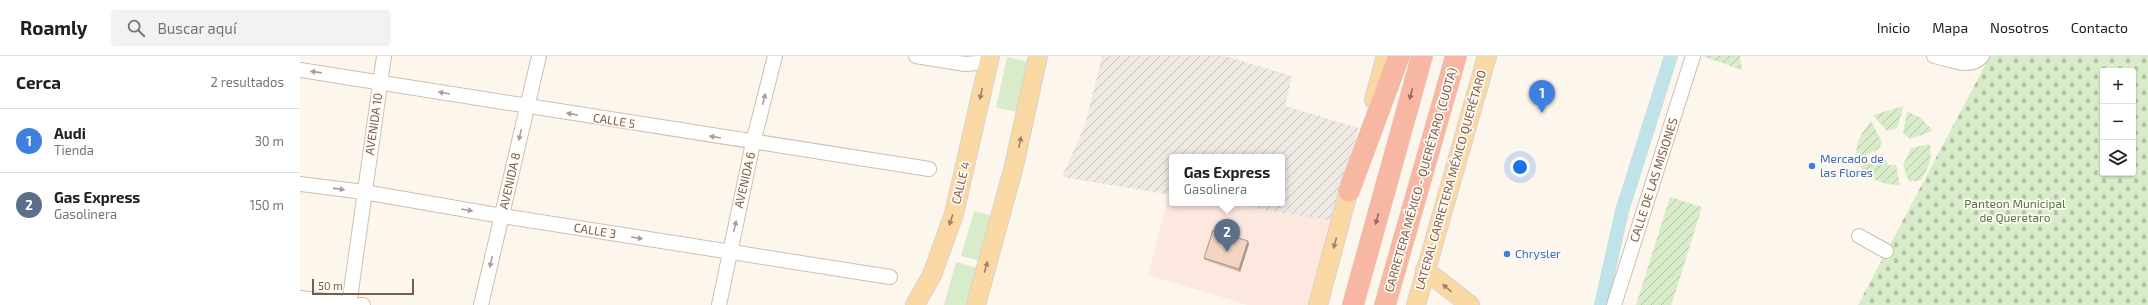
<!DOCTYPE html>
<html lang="es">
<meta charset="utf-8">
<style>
:root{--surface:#fff;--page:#f2f2f2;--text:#202124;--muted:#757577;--line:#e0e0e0;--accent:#e76f51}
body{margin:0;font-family:"Exo 2",sans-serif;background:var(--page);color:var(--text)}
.controls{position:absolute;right:12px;top:12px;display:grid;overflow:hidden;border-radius:4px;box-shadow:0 1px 3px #0004}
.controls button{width:36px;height:36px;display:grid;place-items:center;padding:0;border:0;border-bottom:1px solid var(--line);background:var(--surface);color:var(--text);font:20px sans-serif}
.scale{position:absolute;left:12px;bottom:10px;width:102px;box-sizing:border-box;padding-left:4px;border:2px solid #7a5c4d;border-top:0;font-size:11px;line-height:14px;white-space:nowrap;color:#7a5c4d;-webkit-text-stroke:3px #fffaf3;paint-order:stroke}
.you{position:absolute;left:1220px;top:111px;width:14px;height:14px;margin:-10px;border:3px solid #fff;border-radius:50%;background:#1a73e8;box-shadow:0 0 0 6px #1a73e833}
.badge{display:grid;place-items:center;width:26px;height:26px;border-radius:50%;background:var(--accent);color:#fff;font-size:13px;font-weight:700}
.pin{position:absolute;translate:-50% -33px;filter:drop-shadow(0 1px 2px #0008)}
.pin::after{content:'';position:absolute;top:21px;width:14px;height:12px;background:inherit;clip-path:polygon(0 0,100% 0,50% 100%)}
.popup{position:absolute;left:869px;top:98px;width:116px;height:52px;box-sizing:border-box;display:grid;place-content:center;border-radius:4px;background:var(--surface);filter:drop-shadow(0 1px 3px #0005);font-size:13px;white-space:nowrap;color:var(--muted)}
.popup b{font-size:15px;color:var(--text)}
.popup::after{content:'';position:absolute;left:50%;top:100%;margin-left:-8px;border:8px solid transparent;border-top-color:var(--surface)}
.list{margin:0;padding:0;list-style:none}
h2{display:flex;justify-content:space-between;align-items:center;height:52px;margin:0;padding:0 16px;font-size:17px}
h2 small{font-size:13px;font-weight:400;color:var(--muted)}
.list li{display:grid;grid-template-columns:26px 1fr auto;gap:12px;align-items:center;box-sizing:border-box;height:64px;padding:0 16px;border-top:1px solid var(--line)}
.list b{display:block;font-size:15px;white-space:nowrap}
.list p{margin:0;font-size:13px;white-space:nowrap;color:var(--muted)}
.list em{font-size:13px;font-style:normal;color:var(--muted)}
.icon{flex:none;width:22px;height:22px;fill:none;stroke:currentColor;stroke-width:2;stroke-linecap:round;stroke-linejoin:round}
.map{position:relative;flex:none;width:1848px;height:249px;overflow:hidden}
header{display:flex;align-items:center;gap:24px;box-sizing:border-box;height:56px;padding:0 20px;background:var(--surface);border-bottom:1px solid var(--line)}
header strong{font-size:19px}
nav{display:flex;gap:22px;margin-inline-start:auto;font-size:14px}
.search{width:280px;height:36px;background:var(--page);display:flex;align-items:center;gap:10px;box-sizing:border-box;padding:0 14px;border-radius:4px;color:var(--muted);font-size:15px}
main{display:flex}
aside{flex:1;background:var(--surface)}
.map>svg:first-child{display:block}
.commercial{fill:#fde8e0}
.industrial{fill:url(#industrial-furrows)}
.cemetery{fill:url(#cemetery-stones);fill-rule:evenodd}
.park{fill:#d8ecc9}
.garden{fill:url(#garden-furrows)}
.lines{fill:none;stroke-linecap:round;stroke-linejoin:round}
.canal{stroke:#bfe3e8;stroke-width:14}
.minor-casing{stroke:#d1beb0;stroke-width:16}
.major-casing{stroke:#dad1cd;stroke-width:20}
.highway-casing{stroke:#dad1cd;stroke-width:22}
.minor{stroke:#fff;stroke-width:14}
.major{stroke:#fbd9a5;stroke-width:18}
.highway{stroke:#f7b7a3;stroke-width:21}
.wall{fill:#d1b7a8}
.shaded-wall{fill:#aa9588}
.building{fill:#f3d5c3;stroke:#aa9588}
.oneway{fill:#af9d94}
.oneway2{fill:#a18267}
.oneway3{fill:#936e5e}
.shop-dot{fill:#3f7fe0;stroke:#fffaf3;stroke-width:1.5}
.labels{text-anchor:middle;stroke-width:3.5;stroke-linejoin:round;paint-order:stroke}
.street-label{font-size:12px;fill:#7a5c4d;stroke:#fffaf3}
.shop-label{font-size:12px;fill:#366cbe;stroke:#fffaf3;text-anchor:start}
.park-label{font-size:12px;fill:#537a41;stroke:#fffaf3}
</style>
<header>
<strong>Roamly</strong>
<div class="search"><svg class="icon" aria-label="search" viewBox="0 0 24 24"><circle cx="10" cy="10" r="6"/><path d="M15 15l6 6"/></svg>Buscar aquí</div>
<nav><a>Inicio</a><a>Mapa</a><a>Nosotros</a><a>Contacto</a></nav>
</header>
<main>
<aside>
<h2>Cerca<small>2 resultados</small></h2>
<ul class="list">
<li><span class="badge" style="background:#3f7fe0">1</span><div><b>Audi</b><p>Tienda</p></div><em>30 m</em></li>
<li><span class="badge" style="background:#5c6f8a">2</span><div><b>Gas Express</b><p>Gasolinera</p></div><em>150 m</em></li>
</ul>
</aside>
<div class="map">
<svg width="1848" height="249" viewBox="0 0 1848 249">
<defs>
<pattern id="industrial-furrows" width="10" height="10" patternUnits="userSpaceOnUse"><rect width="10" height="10" fill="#efe9e4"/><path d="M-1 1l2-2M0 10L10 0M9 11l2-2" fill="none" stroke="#c7c0bb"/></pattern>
<pattern id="cemetery-stones" width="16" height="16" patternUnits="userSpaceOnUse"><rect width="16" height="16" fill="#d8ecc9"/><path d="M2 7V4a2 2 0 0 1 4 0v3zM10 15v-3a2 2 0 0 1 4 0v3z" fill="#b4c2a5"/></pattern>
<pattern id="garden-furrows" width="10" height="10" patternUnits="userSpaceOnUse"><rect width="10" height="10" fill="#d8ecc9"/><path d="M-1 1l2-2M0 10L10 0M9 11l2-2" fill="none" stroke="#b4c2a5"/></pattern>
</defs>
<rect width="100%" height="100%" fill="#fdf6ec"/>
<path class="commercial" d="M869 138 872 139V147H923L1032 165 1008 249H948L848 219Z"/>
<path class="industrial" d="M802 0H925L992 20 985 50 1059 72 1032 165 923 147H982V101H872V139L762 121 785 69Z"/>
<path class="cemetery" d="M1690 0H1848V249H1558ZM1803 15H1833V117H1803Z"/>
<path class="park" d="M707 1 734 7 723 57 696 52Z
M674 155 693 160 680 205 661 200Z
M656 206 678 212 668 249H644Z"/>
<path class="garden" d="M1402 0H1440L1442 14Z
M1604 50 1597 72 1587 75 1573 59Z
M1607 55 1621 62 1633 75 1611 83 1603 78Z
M1571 65 1582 86 1579 93 1557 103C1554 88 1562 76 1571 65Z
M1630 88C1632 105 1629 110 1621 124L1609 126 1603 109 1611 92Z
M1584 101 1588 109H1596L1600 129C1584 129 1569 124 1560 110Z
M1370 141 1402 151 1374 241 1371 249H1336Z"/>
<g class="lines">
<path class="canal" d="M1301 249 1322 155 1371 0"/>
<g class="minor-casing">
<path id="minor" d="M616 0 665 8 688 6
M1634 0C1650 3 1670 14 1682 0
M0 14 629 113
M0 128 64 136 202 160 590 221
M1559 180 1586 195
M0 242 63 249
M49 249 84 0
M181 249 239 0
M419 249 453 87 475 0
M1314 249 1393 0"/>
</g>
<g class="major-casing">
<path id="major" d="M1074 44 1086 0
M1125 214 1170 249
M615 249 632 219 654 158 690 0
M676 249 714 110 738 0
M1018 249 1052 122
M1116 249 1187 0"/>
</g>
<g class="highway-casing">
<path id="highway" d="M1049 135 1099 0
M1053 249 1122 0
M1085 249 1156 0"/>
</g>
<use href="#minor" class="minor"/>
<use href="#major" class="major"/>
<use href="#highway" class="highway"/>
</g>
<path class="wall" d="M949 188 940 216 905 204 904 202Z"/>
<path class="shaded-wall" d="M948 185 949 188 940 216 939 213Z"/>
<path class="building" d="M913 174 948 185 939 213 904 202Z"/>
<defs><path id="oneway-solid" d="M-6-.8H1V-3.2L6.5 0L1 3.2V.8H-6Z"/></defs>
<g class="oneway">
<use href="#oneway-solid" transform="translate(16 16) rotate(-172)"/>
<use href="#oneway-solid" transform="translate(144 37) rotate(-170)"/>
<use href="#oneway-solid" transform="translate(464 43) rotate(-76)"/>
<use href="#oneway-solid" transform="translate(272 58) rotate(-171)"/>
<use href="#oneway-solid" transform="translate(220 79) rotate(103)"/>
<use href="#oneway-solid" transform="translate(415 81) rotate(-171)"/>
<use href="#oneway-solid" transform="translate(39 133) rotate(8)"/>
<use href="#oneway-solid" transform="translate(167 154) rotate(10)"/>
<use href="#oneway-solid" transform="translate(435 170) rotate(-77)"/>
<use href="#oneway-solid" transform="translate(337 182) rotate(9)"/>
<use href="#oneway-solid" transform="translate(191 206) rotate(103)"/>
</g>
<g class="oneway2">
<use href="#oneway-solid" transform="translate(681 38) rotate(103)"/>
<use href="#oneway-solid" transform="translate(720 86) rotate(-78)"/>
<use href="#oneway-solid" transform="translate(651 164) rotate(108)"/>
<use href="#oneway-solid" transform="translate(1035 187) rotate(105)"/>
<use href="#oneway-solid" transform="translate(686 211) rotate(-74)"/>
<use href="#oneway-solid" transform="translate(1147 232) rotate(-139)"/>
</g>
<g class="oneway3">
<use href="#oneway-solid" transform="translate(1111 38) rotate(105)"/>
<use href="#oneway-solid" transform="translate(1077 163) rotate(105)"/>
</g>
<g class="shop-dot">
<circle cx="1512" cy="110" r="4"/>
<circle cx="1207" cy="198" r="4"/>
</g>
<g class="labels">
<g class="street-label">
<text transform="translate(314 65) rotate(9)" y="4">CALLE 5</text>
<text transform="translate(74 68) rotate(-82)" y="4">AVENIDA 10</text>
<text transform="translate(445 124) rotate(-77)" y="4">AVENIDA 6</text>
<text transform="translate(1121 124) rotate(-74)" y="4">CARRETERA MÉXICO - QUERÉTARO (CUOTA)</text>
<text transform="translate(1151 124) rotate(-74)" y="4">LATERAL CARRETERA MÉXICO QUERÉTARO</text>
<text transform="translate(1354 124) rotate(-72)" y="4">CALLE DE LAS MISIONES</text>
<text transform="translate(210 125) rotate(-77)" y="4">AVENIDA 8</text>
<text transform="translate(661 127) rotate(-76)" y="4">CALLE 4</text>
<text transform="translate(295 175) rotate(9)" y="4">CALLE 3</text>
</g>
<g class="shop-label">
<text x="1520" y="107">Mercado de<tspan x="1520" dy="14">las Flores</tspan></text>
<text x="1215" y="202">Chrysler</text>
</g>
<g class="park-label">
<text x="1715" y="152">Panteon Municipal<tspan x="1715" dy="14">de Queretaro</tspan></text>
</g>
</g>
</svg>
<div class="controls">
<button>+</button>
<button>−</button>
<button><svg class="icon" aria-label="layers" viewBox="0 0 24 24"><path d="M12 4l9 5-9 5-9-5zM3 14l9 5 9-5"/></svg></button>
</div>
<div class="scale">50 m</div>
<div class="you"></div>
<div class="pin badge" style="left:1242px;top:57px;background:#3f7fe0">1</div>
<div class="pin badge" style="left:927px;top:196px;background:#5c6f8a">2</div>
<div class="popup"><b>Gas Express</b>Gasolinera</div>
</div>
</main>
